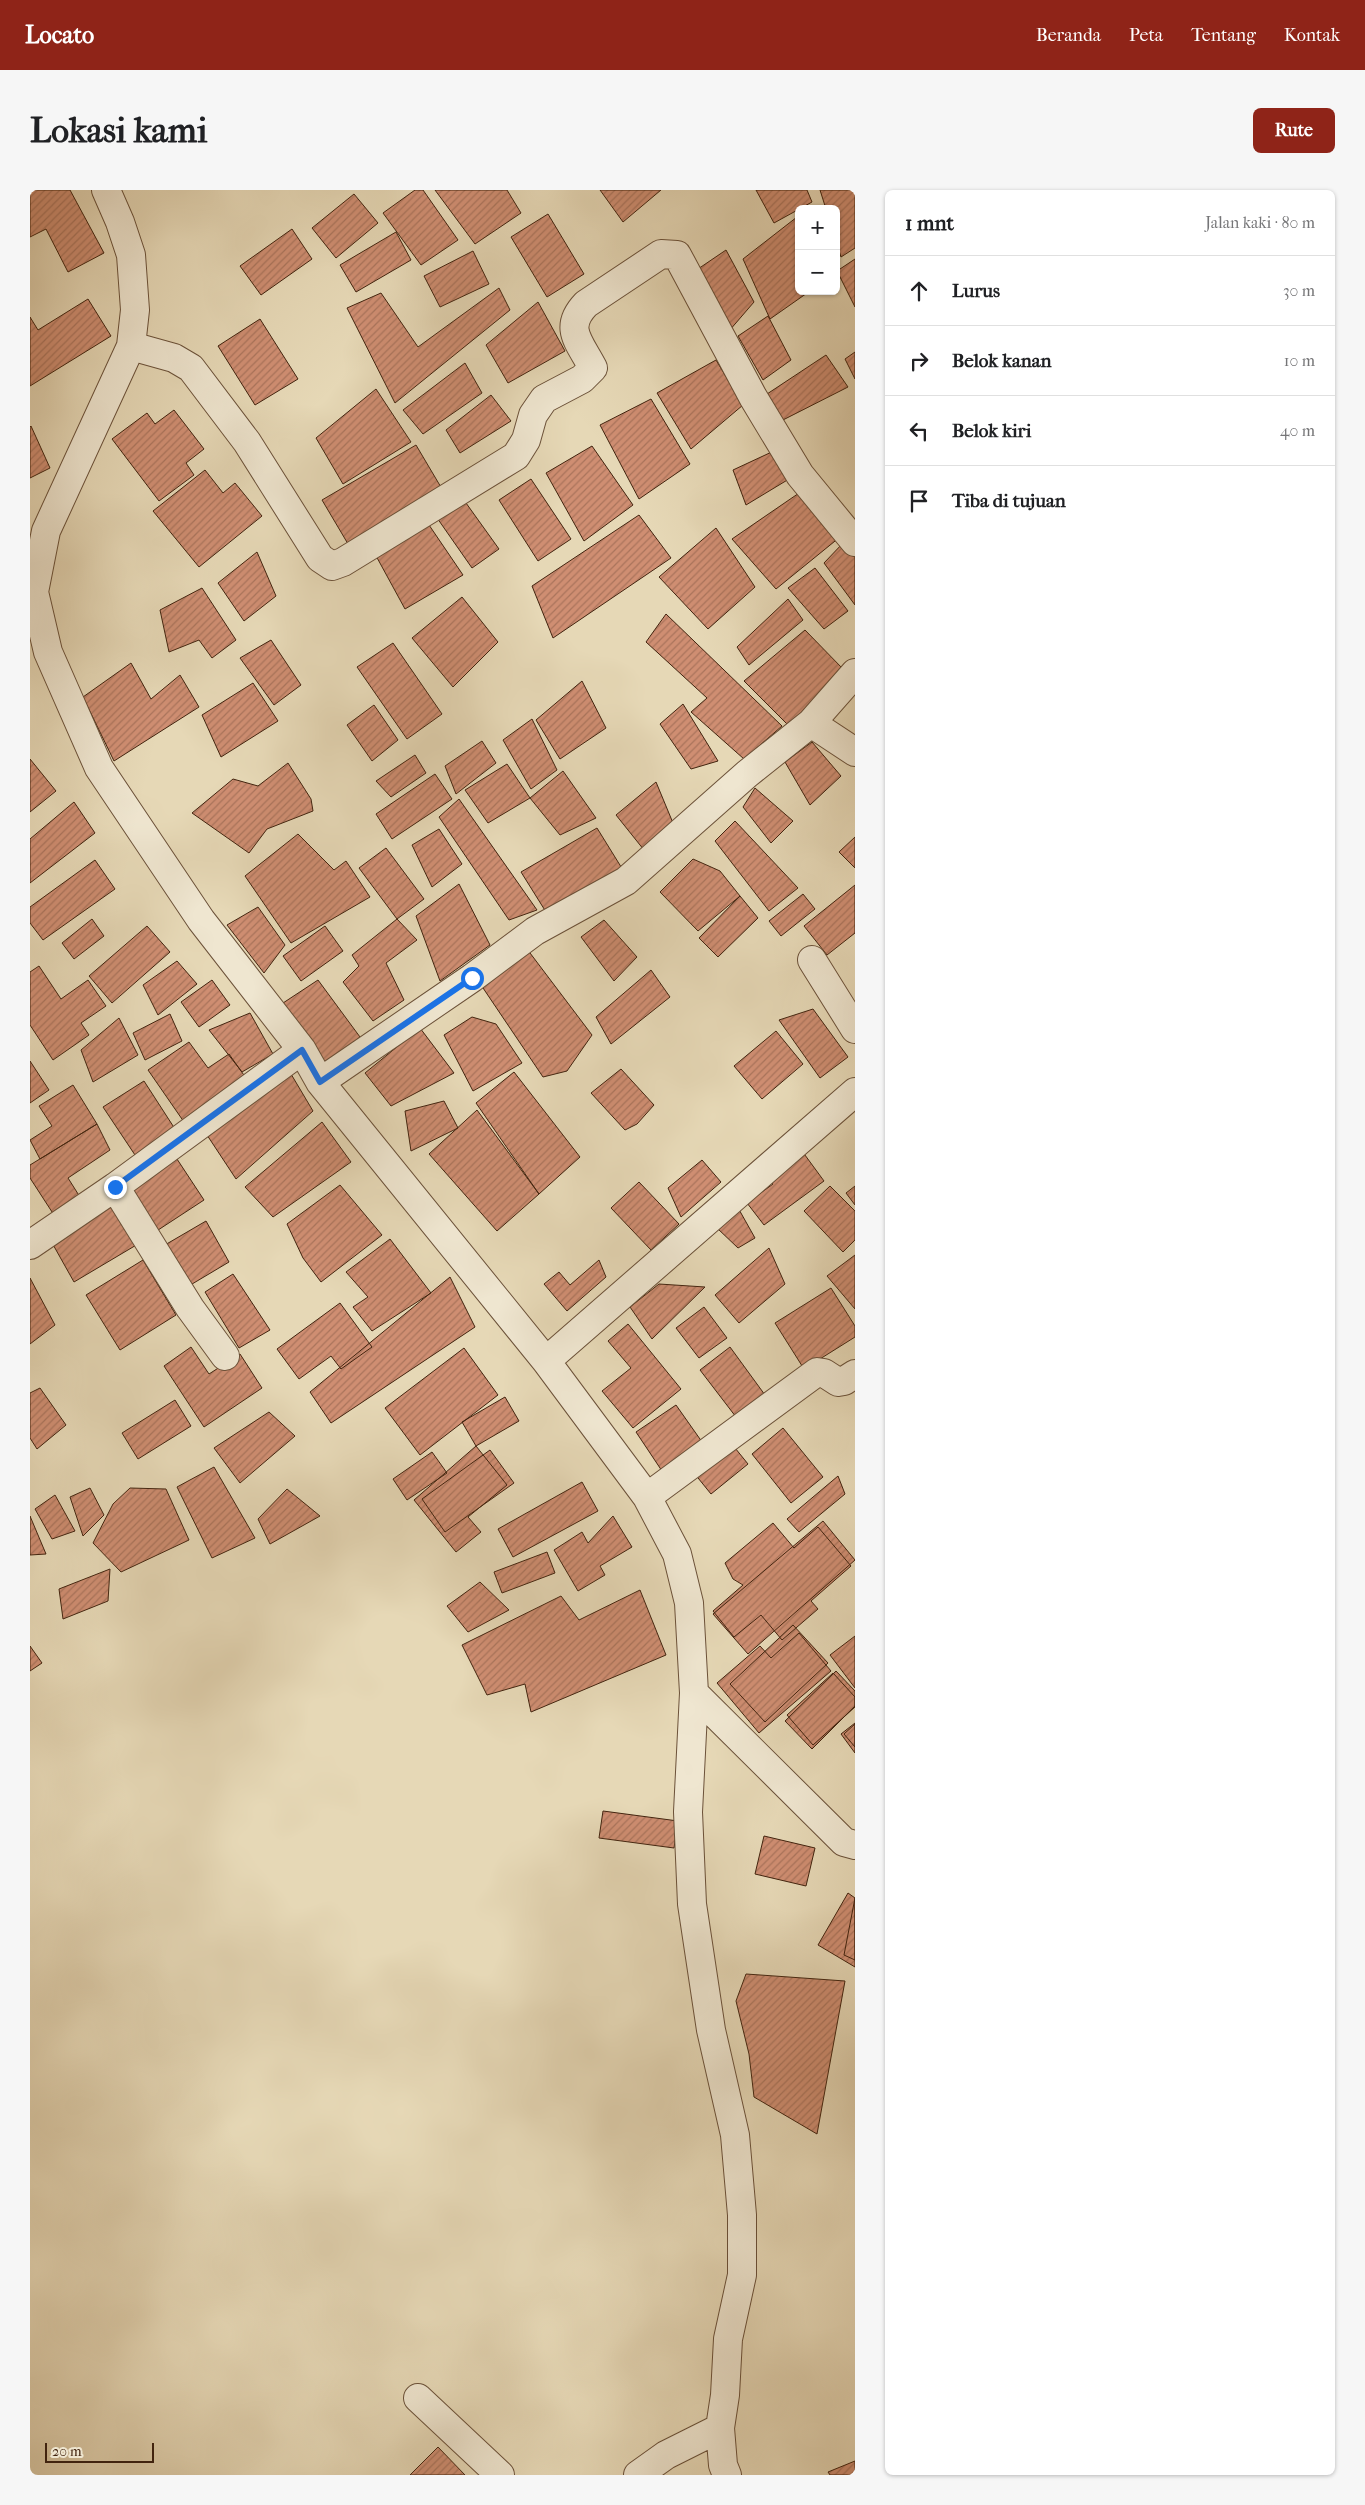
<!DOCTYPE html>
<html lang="id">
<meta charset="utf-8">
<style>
:root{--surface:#fff;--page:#f6f6f6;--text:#202124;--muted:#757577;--line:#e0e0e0;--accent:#8f2418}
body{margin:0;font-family:"IM FELL French Canon",serif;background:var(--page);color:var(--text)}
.controls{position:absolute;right:15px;top:15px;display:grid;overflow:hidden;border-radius:8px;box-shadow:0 1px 4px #0004}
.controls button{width:45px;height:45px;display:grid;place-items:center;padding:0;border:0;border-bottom:1px solid var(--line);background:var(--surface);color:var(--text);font:25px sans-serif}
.scale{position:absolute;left:15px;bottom:12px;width:109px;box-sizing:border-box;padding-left:5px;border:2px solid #42240f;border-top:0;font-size:14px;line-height:18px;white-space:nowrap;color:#42240f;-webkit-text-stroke:4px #efe6d0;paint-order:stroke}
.stop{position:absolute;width:15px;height:15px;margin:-11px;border:4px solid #1a73e8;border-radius:50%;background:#fff}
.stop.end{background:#1a73e8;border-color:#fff;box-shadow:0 1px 5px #0008}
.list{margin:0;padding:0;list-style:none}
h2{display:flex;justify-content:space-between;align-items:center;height:65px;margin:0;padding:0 20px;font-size:21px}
h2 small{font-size:16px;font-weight:400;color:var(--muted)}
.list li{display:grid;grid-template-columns:32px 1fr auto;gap:15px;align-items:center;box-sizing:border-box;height:70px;padding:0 20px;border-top:1px solid var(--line)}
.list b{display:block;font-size:19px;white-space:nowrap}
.list em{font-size:16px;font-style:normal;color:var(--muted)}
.icon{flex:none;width:28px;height:28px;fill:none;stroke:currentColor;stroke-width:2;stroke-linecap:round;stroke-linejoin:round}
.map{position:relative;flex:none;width:825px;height:2285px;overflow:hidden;border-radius:8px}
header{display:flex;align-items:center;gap:30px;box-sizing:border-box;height:70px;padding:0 25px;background:var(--accent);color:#fff}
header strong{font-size:24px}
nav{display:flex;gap:28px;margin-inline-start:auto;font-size:18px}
.intro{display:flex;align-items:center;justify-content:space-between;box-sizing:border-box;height:120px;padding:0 30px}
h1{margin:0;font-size:35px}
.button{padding:12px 22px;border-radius:8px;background:var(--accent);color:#fff;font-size:18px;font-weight:700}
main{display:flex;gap:30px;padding:0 30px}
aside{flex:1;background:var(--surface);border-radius:8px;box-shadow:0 1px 4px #0004}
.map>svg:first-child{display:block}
.building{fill:url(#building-hatch);stroke:#42240f}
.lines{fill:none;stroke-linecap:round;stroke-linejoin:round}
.street-casing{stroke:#6b5139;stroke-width:30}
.street{stroke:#efe6d0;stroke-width:28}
.route{stroke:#1a73e8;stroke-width:6}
</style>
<header>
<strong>Locato</strong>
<nav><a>Beranda</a><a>Peta</a><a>Tentang</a><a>Kontak</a></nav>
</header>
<div class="intro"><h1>Lokasi kami</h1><a class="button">Rute</a></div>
<main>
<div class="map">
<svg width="825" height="2285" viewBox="0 0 825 2285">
<defs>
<pattern id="building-hatch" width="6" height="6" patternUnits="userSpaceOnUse" patternTransform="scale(1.25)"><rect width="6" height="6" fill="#cf8e72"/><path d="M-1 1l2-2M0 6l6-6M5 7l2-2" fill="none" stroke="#aa745c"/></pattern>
</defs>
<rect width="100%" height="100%" fill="#e6d8b6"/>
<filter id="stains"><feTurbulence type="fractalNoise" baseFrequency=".004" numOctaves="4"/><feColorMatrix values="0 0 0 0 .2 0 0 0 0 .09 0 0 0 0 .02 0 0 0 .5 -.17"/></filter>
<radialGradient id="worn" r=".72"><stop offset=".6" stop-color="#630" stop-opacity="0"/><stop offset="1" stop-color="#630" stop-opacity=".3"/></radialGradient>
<path class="building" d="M0 0H40L74 63 38 82 16 39 0 47Z
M385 0H393L428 50 391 75 353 23Z
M405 0H477L491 23 445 54Z
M570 0H631L593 32Z
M726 0H777L782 12 744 33Z
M790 0H825V58L811 67 806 51V19H796Z
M324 4 348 33 306 68 282 38Z
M518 24 554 84 517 107 481 47Z
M767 27 769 101H780L740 129 713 69Z
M262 39 282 69 231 105 210 76Z
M366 42 381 70 326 102 310 75Z
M696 60 724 112 699 141 665 81Z
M443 61 459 94 410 117 394 86Z
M825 69V117L807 81Z
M469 98 480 120 365 213 317 118 351 103 388 157Z
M58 109 81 146 0 196V127L8 140Z
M508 112 535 161 478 193 456 155Z
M738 126 761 170 733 190 708 146Z
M230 129 268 189 225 215 188 156Z
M825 162V189L815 169Z
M796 165 818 197 745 234 734 206Z
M686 170 713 215 661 259 627 203Z
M435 173 452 203 393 244 373 220Z
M346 199 381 252 313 294 286 248Z
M461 205 481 231 430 263 416 240Z
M621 209 660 274 609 309 570 235Z
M144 220 174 259 156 273 164 285 129 311 82 249 117 223 125 234Z
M1 236 20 278 0 288V237Z
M386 255 415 304 321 359 292 310Z
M562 256 603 315 554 351 516 283Z
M746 260 759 289 716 315 703 280Z
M175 280 193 303 205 293 232 326 169 377 123 321Z
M501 289 541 349 508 371 469 310Z
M772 301 810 347 746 399 702 349Z
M431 306 469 359 442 378 405 325Z
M609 325 641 368 523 448 502 396Z
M399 335 433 385 375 419 345 364Z
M686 338 725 397 678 439 629 387Z
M814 352 825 365V415L794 373Z
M227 362 246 406 214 431 188 393Z
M785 378 818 421 794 439 758 398Z
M172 398 206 450 182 468 169 450 139 462 130 420Z
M432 407 468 452 423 497 382 448Z
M758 409 773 430 719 475 707 457Z
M636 424 752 536 714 569 661 522 677 508 616 452Z
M775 440 813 479 759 536 714 491Z
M241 450 271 495 244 515 210 468Z
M363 453 412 524 377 549 327 477Z
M101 473 121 509 150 485 169 517 84 571 53 507Z
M552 491 576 538 530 569 506 530Z
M223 493 248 531 191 567 172 525Z
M653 514 688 571 661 579 630 534Z
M344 515 368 550 342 571 317 535Z
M502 529 527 580 501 599 473 550Z
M452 551 466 573 426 604 415 576Z
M782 552 811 586 780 615 755 572Z
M385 565 396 583 361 607 346 591Z
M0 569 26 601 0 622Z
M258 573 281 609 283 621 237 639 219 663 162 623 203 589 228 596Z
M477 574 500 608 458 633 435 600Z
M533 581 566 628 530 645 500 608Z
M405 584 422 609 362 649 346 624Z
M626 592 643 633 614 660 586 625Z
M725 598 763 631 741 653 713 617Z
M429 609 507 720 479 730 409 627Z
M44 612 65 643 0 693V649Z
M705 631 768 698 739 721 685 651Z
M567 638 593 680 516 722 491 682Z
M409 639 432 674 402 697 382 655Z
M268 644 304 680 316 671 340 707 261 753 215 686Z
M825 647V678L809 662Z
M356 658 394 709 367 729 329 678Z
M663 669 690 681 710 706 668 741 630 702Z
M65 670 85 699 13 750 0 733V717Z
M429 694 460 755 410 791 386 726Z
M825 695V743L797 765 774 736Z
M773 704 785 719 751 746 739 731Z
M710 706 728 728 688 767 669 748Z
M228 717 255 755 234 783 197 735Z
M62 729 74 746 44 769 32 753Z
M367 729 387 750 356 773 374 810 343 831 313 792 329 776 322 765Z
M574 730 607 767 584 791 551 747Z
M117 736 140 762 82 813 59 786Z
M295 736 313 761 271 791 253 766Z
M497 759 562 845 537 881 513 887 451 795Z
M147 771 167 794 128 825 113 795Z
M9 776 31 809 58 790 76 816 51 833 59 845 23 870 0 835V782Z
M621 780 640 807 581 854 566 827Z
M182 790 200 815 169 837 151 812Z
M288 790 330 847 297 874 250 815Z
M783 819 818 867 790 888 749 830Z
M220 823 243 864 212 882 179 840Z
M140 824 152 851 115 870 103 843Z
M442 827 466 834 492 873 443 901 414 845Z
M89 828 108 865 63 892 51 860Z
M390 838 424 883 361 916 335 883Z
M746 841 773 874 732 909 704 876Z
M159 852 178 878 199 864 216 888 154 932 118 880Z
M0 871 19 900 0 913Z
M591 879 624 915 607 934 595 940 561 903Z
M484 882 550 967 509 1004 446 913Z
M261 884 283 921 206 989 177 945Z
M114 891 145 939 105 965 73 917Z
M43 895 67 934 10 969 0 950 22 936 9 916Z
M414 911 428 938 381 961 375 921Z
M447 920 509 1004 467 1041 399 964Z
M292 932 321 972 243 1027 215 997Z
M67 934 80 960 38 988 50 1007 24 1025 0 988V975Z
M772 961 794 991 734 1035 717 1013 743 994 737 987Z
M145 966 174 1010 122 1044 94 999Z
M672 970 691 992 651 1027 638 998Z
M609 992 649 1034 621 1060 581 1018Z
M310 995 352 1045 291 1092 273 1068 257 1034Z
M800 996 825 1021V1050L813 1062 774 1021Z
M825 996V1015L816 1003Z
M84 1013 108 1054 44 1092 21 1051Z
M707 1016 725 1048 708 1058 687 1038Z
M176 1031 199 1072 152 1100 128 1059Z
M360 1049 401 1103 342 1141 323 1117 338 1107 316 1082Z
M739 1058 755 1094 709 1133 685 1105Z
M825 1065V1119L797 1086Z
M113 1070 146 1125 90 1160 56 1105Z
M569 1070 576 1087 537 1121 514 1094 529 1082 540 1095Z
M203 1084 240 1140 209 1158 175 1102Z
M420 1087 445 1137 301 1233 280 1202Z
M0 1088 25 1135 0 1154Z
M629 1094 675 1097 622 1149 600 1117Z
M801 1098 825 1136V1147L774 1179 745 1133Z
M310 1113 342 1157 311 1179 301 1166 269 1189 247 1159Z
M674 1117 697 1148 669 1168 646 1138Z
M598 1134 651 1199 603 1238 572 1201 601 1178 578 1151Z
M161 1157 179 1184 210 1164 232 1198 174 1237 134 1176Z
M700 1157 735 1205 706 1227 670 1180Z
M434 1158 468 1205 390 1265 355 1218Z
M10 1198 36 1235 7 1259 0 1248V1203Z
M475 1207 489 1231 446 1256 432 1232Z
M145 1210 161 1236 108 1269 92 1243Z
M646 1215 677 1259 636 1287 606 1242Z
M239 1222 265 1246 210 1293 184 1258Z
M753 1238 793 1287 761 1313 722 1264Z
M701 1253 718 1274 681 1304 664 1283Z
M446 1256 477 1295 438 1327 451 1342 426 1362 384 1310Z
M460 1260 484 1293 415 1342 392 1309Z
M402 1262 417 1283 377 1310 363 1289Z
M184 1277 225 1348 182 1368 147 1297Z
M808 1286 815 1304 769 1342 757 1329Z
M552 1292 568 1321 483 1367 468 1339Z
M60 1298 74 1325 53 1346 40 1307Z
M100 1298 136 1299 159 1350 91 1382 63 1353 83 1314Z
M257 1299 290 1326 240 1354 228 1329Z
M25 1305 45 1341 22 1349 5 1319Z
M0 1326 16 1364 0 1365Z
M583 1326 602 1357 570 1376 575 1385 548 1401 524 1360 552 1342 558 1353Z
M793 1331 825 1370 718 1464 683 1424Z
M743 1333 764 1358 788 1337 821 1376 781 1411 788 1419 752 1450 731 1425 704 1447 683 1421 713 1395 703 1389 695 1373Z
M517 1362 525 1383 472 1403 464 1382Z
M80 1379 78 1411 33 1429 29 1399Z
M450 1392 479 1420 438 1442 417 1416Z
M610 1400 636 1465 501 1522 495 1494 457 1505 432 1455 531 1406 549 1430Z
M763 1435 798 1473 735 1532 700 1494Z
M769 1443 801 1481 729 1543 687 1493 730 1456 741 1468Z
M825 1446V1498L800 1465Z
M0 1456 12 1473 0 1481Z
M806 1481 825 1501V1516L782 1559 755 1531Z
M803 1483 825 1507V1517L783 1555 757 1525Z
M825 1533V1563L811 1544Z
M825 1534V1557L814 1544Z
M573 1621 648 1631 644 1658 569 1648Z
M734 1646 785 1658 776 1696 725 1684Z
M818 1703 825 1708V1777L788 1755Z
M825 1708V1770L814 1765Z
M716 1784 815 1791 787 1944 724 1907 719 1864 706 1811Z
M408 2257 435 2285H380Z
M825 2271V2285H800L798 2282Z"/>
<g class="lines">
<g class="street-casing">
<path id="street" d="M76 0 90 32 101 65 105 120 101 156 16 341 4 402 18 462 69 578 171 730 272 860 290 892 516 1171 617 1307 647 1364 659 1413 664 1503 658 1622 662 1714 681 1840 705 1945 712 2025V2085L698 2149 695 2205 690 2238 693 2275 697 2285
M101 156 144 168 161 178 217 252 290 368 302 376 313 372 486 266 496 250 503 225 514 209 552 189 563 178C549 151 533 138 556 114L631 64 647 65 723 207 770 285 825 352
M825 483 781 533 825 562
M782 770 825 839
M290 892 442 788 505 741 596 691 717 584 781 533
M85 997 160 1118 195 1166
M0 1055 85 997 272 860
M516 1171 825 902
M617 1307 787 1182 794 1183 808 1192 814 1191 825 1184
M664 1503 814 1652 825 1655
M388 2208 470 2285
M608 2285 636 2265 690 2238"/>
</g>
<use href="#street" class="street"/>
</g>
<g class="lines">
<path class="route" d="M85 997 272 860 290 892 442 788"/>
</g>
<rect width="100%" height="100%" filter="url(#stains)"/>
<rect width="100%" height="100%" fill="url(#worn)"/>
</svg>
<div class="controls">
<button>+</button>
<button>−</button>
</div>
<div class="scale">20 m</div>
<div class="stop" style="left:442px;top:788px"></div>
<div class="stop end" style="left:85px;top:997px"></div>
</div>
<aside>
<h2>1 mnt<small>Jalan kaki · 80 m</small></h2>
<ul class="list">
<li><svg class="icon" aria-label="ahead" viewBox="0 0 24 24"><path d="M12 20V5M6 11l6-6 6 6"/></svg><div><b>Lurus</b></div><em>30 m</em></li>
<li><svg class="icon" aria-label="right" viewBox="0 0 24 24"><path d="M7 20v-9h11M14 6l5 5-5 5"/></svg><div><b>Belok kanan</b></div><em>10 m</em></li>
<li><svg class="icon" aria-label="left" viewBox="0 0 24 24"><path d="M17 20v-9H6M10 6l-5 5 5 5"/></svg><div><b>Belok kiri</b></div><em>40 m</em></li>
<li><svg class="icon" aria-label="arrive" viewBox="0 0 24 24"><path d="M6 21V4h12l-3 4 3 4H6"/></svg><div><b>Tiba di tujuan</b></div></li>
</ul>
</aside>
</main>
